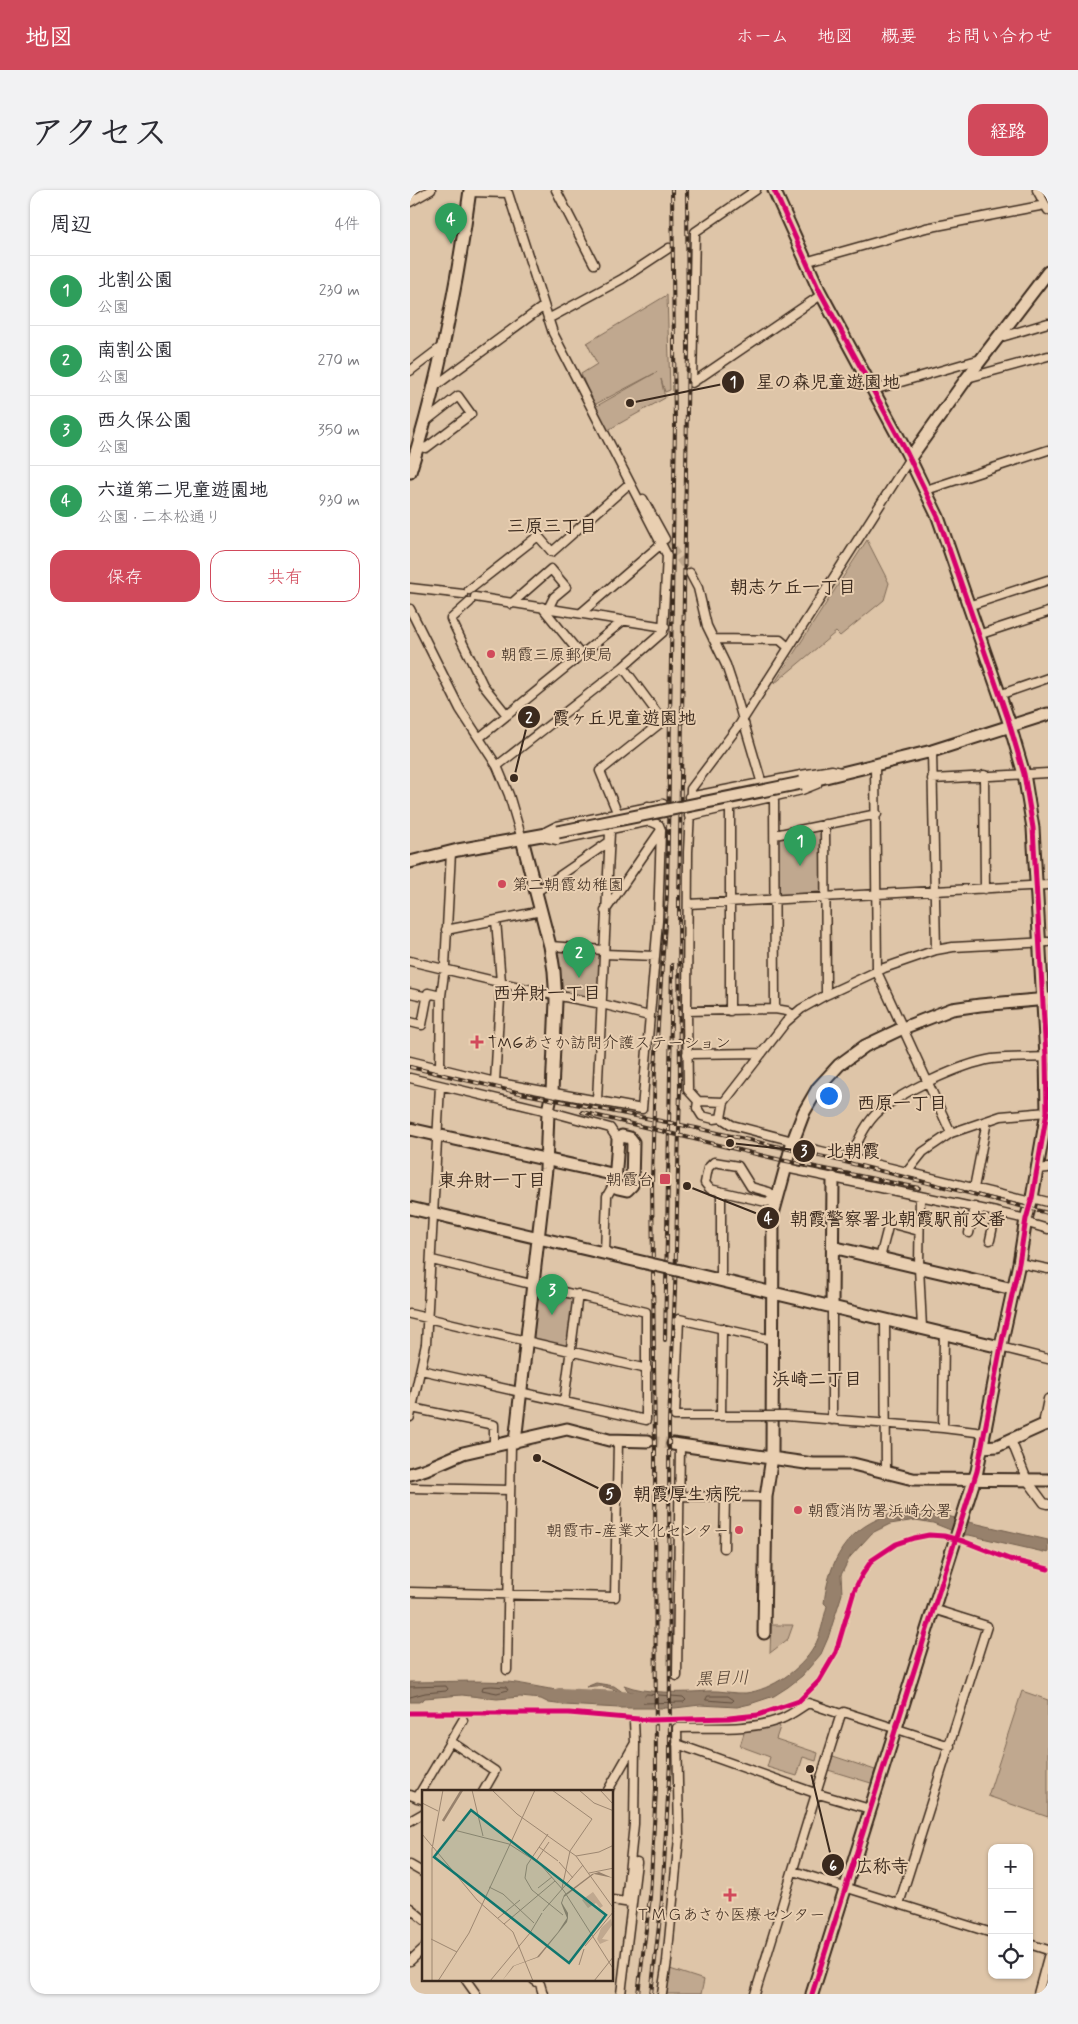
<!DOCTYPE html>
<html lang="ja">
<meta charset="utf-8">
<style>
:root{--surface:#fff;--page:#f2f2f3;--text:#2b2b33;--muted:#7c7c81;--line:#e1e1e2;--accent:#d1495b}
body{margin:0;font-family:Mynerve,"Klee One",sans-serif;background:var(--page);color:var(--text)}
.controls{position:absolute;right:15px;bottom:15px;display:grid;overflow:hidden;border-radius:10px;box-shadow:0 1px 4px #0004}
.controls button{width:45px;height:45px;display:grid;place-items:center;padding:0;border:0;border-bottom:1px solid var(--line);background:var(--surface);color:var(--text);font:25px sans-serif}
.you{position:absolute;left:418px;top:905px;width:18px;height:18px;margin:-12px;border:4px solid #fff;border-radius:50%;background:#1a73e8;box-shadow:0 0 0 8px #1a73e833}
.badge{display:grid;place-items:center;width:32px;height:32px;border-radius:50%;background:var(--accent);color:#fff;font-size:16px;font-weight:700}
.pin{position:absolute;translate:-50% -41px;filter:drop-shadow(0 1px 2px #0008)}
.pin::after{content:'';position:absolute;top:26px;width:18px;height:15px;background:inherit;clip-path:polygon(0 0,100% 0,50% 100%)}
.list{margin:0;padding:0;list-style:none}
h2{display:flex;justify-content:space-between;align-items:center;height:65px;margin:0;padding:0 20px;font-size:21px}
h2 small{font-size:16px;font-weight:400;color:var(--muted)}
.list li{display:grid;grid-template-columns:32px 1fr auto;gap:15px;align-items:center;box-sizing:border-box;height:70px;padding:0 20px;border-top:1px solid var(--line)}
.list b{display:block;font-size:19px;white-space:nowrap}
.list p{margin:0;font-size:16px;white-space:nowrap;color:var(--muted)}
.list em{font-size:16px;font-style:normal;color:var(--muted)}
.actions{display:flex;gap:10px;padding:15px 20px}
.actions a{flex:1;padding:11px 0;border:1px solid var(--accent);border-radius:15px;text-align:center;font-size:18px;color:var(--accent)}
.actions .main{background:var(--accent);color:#fff}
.icon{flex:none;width:28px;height:28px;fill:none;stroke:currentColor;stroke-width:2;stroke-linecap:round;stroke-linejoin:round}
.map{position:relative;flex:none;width:638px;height:1804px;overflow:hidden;border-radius:15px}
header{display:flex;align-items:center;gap:30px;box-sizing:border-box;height:70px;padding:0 25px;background:var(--accent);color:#fff}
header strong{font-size:24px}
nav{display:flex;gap:28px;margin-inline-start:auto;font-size:18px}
.intro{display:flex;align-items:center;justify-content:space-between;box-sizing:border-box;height:120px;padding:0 30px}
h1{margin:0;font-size:35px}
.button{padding:12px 22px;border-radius:15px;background:var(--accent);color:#fff;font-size:18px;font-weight:700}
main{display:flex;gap:30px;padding:0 30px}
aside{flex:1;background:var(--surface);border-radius:15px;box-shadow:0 1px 4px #0004}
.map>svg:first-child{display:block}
.green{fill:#c0a88f;stroke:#7e6956}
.water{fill:#97816c;stroke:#725e4d}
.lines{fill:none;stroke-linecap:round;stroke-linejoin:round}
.shore{stroke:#604d3d;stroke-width:1}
.river{stroke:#97816c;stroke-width:12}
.street-tunnel{stroke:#bda68c;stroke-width:8;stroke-dasharray:8 4;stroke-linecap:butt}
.secondary-tunnel{stroke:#bda68c;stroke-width:11;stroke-dasharray:11 5.5;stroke-linecap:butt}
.street-casing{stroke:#3b2a1e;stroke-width:11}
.secondary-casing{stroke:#3b2a1e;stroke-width:15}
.street{stroke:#e9cfb1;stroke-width:8}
.secondary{stroke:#e9cfb1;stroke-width:11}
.rail-casing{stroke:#3b2a1e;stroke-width:4}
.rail{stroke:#e9cfb1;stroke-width:2;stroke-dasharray:5.5;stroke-linecap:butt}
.street-bridge-casing{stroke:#3b2a1e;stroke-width:11;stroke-linecap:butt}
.secondary-bridge-casing{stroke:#3b2a1e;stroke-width:15;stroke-linecap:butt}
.street-bridge{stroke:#e9cfb1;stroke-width:8}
.secondary-bridge{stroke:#e9cfb1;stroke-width:11}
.cycleway-casing{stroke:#e9cfb1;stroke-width:8}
.cycleway{stroke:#d6006c;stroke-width:5}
.poi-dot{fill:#d1495b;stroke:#e9cfb1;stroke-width:2}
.labels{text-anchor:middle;stroke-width:4;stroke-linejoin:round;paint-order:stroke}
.poi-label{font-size:16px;fill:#3b2a1e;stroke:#e9cfb1;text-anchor:start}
.neighbourhood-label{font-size:18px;font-weight:bold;fill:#3b2a1e;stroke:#e9cfb1}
.water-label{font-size:18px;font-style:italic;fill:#524032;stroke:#e9cfb1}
.inset-river{fill:none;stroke:#97816c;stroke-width:2.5}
.inset-road{fill:none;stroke:#9d8771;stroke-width:1}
.view{fill:#0f766e;fill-opacity:0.15;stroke:#0f766e;stroke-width:2.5}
.inset-edge{fill:none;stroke:#3b2a1e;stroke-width:2.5}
.leader{fill:none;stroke:#3b2a1e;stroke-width:2}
.callout-dot{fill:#3b2a1e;stroke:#e9cfb1;stroke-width:2}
.mark-label{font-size:15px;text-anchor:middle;font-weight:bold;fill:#fff}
.callout-label{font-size:18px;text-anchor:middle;font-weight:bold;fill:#3b2a1e;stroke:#e9cfb1;stroke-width:4;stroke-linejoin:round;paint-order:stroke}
</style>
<header>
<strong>地図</strong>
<nav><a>ホーム</a><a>地図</a><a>概要</a><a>お問い合わせ</a></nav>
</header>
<div class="intro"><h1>アクセス</h1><a class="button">経路</a></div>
<main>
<aside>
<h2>周辺<small>4件</small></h2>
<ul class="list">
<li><span class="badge" style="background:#2e9e5b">1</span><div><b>北割公園</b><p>公園</p></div><em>230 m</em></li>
<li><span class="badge" style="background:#2e9e5b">2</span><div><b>南割公園</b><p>公園</p></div><em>270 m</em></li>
<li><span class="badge" style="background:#2e9e5b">3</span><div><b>西久保公園</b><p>公園</p></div><em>350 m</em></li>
<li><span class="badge" style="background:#2e9e5b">4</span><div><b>六道第二児童遊園地</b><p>公園 · 二本松通り</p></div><em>930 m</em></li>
</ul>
<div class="actions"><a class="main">保存</a><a>共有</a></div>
</aside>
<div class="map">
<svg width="638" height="1804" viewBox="0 0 638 1804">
<rect width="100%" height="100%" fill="#dec5a8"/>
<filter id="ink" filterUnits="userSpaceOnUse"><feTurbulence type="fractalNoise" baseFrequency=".02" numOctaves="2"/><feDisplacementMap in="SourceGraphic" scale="10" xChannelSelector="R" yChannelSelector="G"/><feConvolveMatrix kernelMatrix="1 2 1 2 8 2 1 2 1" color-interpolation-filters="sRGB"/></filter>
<g filter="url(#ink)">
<path class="green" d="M257 105 260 200 255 202 251 189 255 208 198 240 185 217 247 182 184 215 171 184 187 174 177 153Z
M457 350 479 393 474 410 430 446 426 442 364 494Z
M410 639 412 642V701L409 705 371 707 368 703 367 650 371 647Z
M147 759 187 762 190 765 188 807 185 810 152 803 145 761Z
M126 1099 164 1108 158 1154 155 1157 122 1149Z
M361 1435H383L378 1449 360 1463Z
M612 1501 638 1510V1627L578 1606Z
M367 1533 370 1537 366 1549 408 1563 406 1571 393 1567 387 1586 357 1577 360 1567 330 1556 335 1540Z
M423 1566 465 1580 461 1593 418 1580Z
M260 1779 294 1790 291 1804H257Z"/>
<path class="water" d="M494 1321 527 1323 559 1332 638 1350V1363L559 1345H553L523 1333 506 1330 480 1334 462 1343 440 1367 431 1385 432 1404 418 1448 411 1464 392 1486 378 1497 364 1506 340 1514 327 1517 290 1515 265 1518H209L154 1515 139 1513 131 1509 110 1507 87 1509 52 1505 15 1508 9 1512H0V1492C32 1492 66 1490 98 1492 119 1494 141 1501 163 1501L167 1508 191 1509 213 1507 206 1504 207 1501C201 1498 190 1495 184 1496 181 1496 179 1497 176 1497L186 1493 204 1496 214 1503 227 1506 231 1504 218 1501 214 1495C236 1504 273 1503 298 1501 311 1500 324 1504 336 1503 361 1500 392 1479 404 1457 411 1445 413 1430 417 1416L414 1413C420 1363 443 1331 494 1321Z"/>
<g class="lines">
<path class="shore" d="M82 1496 96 1497 98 1500 87 1503 72 1500 73 1497Z
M0 1497 36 1496 38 1499 36 1501 15 1503 0 1507
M237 1504 273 1507 276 1510 274 1512 234 1513 232 1509Z
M298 1506H318L324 1510 322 1512 296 1510Z"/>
<path class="river" d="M149 1504 229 1508"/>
<path class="street-tunnel" d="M255 349 280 383"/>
<path class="secondary-tunnel" d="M238 1251 263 1254"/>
<g class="street-casing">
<path id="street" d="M146 0 184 74
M346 0 285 42 282 193 411 105
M627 0 638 20
M60 2 98 3 143 143 257 365 253 442 213 477 87 576
M0 12 21 0
M395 72 516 38 635 15
M138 129 212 89 259 58
M588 148 638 133
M0 181 34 155
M557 188 638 166
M25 196 134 116
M463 200 571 169
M8 256 16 258 61 224 48 206 16 231
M516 300 638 260
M233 309 255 349
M280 383 288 398 297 436 316 475 324 499 352 594
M0 398 53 404
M59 400 128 346 142 362 220 293
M65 407 255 437
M60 412 41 429 73 495 97 525
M101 414 141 379 156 397 144 407 138 419
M558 416 638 390
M132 417 171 465
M0 419 50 519 87 576 99 605 112 649
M171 423 250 355
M568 445 638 422
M303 449 370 450 378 457
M589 505 638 488
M69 548 214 430
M522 561 526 760
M465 575 467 782 541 943
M574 585 575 699
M522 589 638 583
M279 607 391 585 422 580 430 582
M364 607 365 819
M320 616V821
M207 622 190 581 253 531 213 477
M279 626 392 600 407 594
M415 634 416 805
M137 641 147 636 253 614
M365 645 467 624
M133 647 147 650 240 631
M126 702 199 652
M278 714 638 695
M195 721 251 640
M36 740 131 721
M140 756 194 760
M194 764 245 766
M0 771 139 804 192 814 239 826
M0 803 18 807
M277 821 365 819 377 821 383 825
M0 832 12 835 18 803 31 806
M277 864 352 863
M0 871 85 892 232 919 248 731 251 640 249 635 240 631 238 616
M30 878 31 806 35 776 41 662
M0 888 138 921 200 938 208 950
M85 892 91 792 86 730
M187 910 200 642 194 625
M288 911 278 900 277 821 278 662 281 599 330 534 500 268
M288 911 287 918 292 926 304 929 311 928 314 912 376 832 391 819 416 805 474 778 526 760 543 757 638 752
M288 911 314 912
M311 928 322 935 383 951 390 956 621 1012
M440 968C448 952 454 935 468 922 491 902 551 874 582 869 600 867 618 868 636 867
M304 972 328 976 341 997 359 1002 366 1010 356 1012 300 999 295 993 298 978Z
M376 978 586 1022 616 1029 621 1034 638 1039
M627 979 638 978
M497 982 513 962 541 943 591 926 637 922
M564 998 577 931
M510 1006 509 1077 512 1138
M622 1008 638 1012
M559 1043 565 1017
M580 1050 586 1022
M195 1062 197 1006 205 992
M470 1068 479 1033 509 1041
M609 1073 638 1079
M311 1090V1002
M0 1124 237 1179
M475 1129 476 1283
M590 1157 638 1169
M11 1180 236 1230V1122L22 1070
M154 1212 168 1104
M2 1218 84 1235V1256
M311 1225 312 1138
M351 1226H265L269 1129 363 1150
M376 1226 533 1238 574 1243
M0 1227 16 1154 30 896
M422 1230V1116
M637 1236 634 1229 638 1209
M533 1238 534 1143
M601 1250 617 1290 634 1313 638 1314
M0 1298 100 1300
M269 1306 356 1307
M314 1358 315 1307
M0 1402 205 1407 208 1251
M97 1480 101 1253
M267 1486 270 1255
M40 1551 85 1581 73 1602
M267 1554 405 1603 460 1619
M197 1602 225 1553 224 1531
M0 1605 14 1610
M7 1608 53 1530
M0 1631 14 1623
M0 1675 14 1683
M383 1681 582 1743
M202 1710 221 1713
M216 1712 224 1634 225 1553
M489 1714 577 1436 523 1419
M0 1718 14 1730
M619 1754 638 1760
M0 1771 14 1758
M56 1790 66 1804
M124 1790 130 1794 133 1804
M211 1804 227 1672
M252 1804 257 1771 269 1648 267 1538C301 1537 340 1541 371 1529 381 1525 390 1518 398 1513L431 1524
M345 1804C374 1711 401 1617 431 1524L434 1522 540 1556
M628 1804 638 1767"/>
</g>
<g class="secondary-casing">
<path id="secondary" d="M364 0 409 100 497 263 528 327 598 529 614 584 623 638 636 867 637 922 622 1008 616 1029 609 1073 593 1146 567 1281 402 1804
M500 268 557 188 638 82
M0 282C29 190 47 96 60 0
M391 593 522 561 638 524
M0 672 48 660 148 642
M0 939 206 985
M212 946 220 948 223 952 222 995 217 1000 208 998 205 992 208 950Z
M0 1018 236 1073
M422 1057 603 1099
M271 1081 590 1157
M422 1116 423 988
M105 1252 136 979 138 921 142 902 146 811 144 781 140 756 112 649
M263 1254 403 1274H443L503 1289 638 1290
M572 1257 587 1256 638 1233
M0 1284 16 1279 53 1263 157 1239 199 1250 238 1251
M354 1443 356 1307 362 1267 363 1024 383 951 394 922 408 898 429 875 455 856 493 838 542 819 570 815 638 809"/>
</g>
<use href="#street" class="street"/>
<use href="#secondary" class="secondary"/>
<g class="rail-casing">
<path id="rail" d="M0 877 110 903 286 938 423 969 638 1023
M172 922 371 970 509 998
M255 1150 262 775
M228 1804 240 1707 246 1599 245 1260 242 990 245 878 257 704 265 234 262 0
M241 1804 252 1710 260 1572 259 1232 265 1101 270 899 269 712 278 158 277 0"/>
</g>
<use href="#rail" class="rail"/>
<g class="street-bridge-casing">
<path id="street-bridge" d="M351 1226H376"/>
</g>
<g class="secondary-bridge-casing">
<path id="secondary-bridge" d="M148 642 391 593
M236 1073 271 1081"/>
</g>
<use href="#street-bridge" class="street-bridge"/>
<use href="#secondary-bridge" class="secondary-bridge"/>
<g class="cycleway-casing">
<path id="cycleway" d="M364 0 409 100 497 263 528 327 598 529 614 584 623 638 636 867 637 922 622 1008 616 1029 609 1073 593 1146 567 1281 402 1804
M0 1523H159L240 1530 319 1528 348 1525 389 1511 409 1491 426 1462 444 1401 452 1385 462 1370 486 1354 504 1348 519 1345 534 1346 553 1351 599 1369 638 1379"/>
</g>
<use href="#cycleway" class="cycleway"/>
</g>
</g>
<g class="poi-dot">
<circle cx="81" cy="464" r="5"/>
<circle cx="92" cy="694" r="5"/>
<path d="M64.5 844.5h5v5h5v5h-5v5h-5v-5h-5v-5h5z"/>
<rect x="249" y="983" width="12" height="12" rx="2.5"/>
<circle cx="388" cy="1320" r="5"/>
<circle cx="329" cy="1340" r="5"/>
<path d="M317.5 1697.5h5v5h5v5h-5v5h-5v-5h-5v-5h5z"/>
</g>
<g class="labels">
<g class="poi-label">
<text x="91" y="470">朝霞三原郵便局</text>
<text x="102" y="700">第二朝霞幼稚園</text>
<text x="78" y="858">TMGあさか訪問介護ステーション</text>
<text x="244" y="995" text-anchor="end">朝霞台</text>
<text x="398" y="1326">朝霞消防署浜崎分署</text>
<text x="319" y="1346" text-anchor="end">朝霞市-産業文化センター</text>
<text x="320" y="1730" text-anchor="middle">ＴＭＧあさか医療センター</text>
</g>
<g class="neighbourhood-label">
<text x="142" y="342">三原三丁目</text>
<text x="383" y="403">朝志ケ丘一丁目</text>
<text x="137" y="809">西弁財一丁目</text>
<text x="492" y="919">西原一丁目</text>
<text x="82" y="996">東弁財一丁目</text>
<text x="407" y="1195">浜崎二丁目</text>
</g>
<g class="water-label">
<text transform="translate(312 1488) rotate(-2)" y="6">黒目川</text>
</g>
</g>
<g transform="translate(12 1600)">
<rect width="191" height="191" fill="#dec5a8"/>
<path d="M171 102 181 116 178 118 174 113 166 118 160 110ZM189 129 190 135 180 149 187 150 178 154 175 149 179 138Z" fill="#c0a88f"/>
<path d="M177 82 191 88 172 84 142 107 140 113 146 123V128L145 132 117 167 92 176 80 191 91 176 115 167 136 142 145 128 139 113 142 105 170 84Z" fill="#97816c"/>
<path class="inset-river" d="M21 31 40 0"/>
<path class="inset-road" d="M50 0 61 46M70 0 95 24 154 66 192 119M130 0 170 29 148 61 140 98M157 0 172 13 192 21M178 0 192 15M0 13 16 21M32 40 87 54 118 74 142 101 192 180M0 44 10 56M126 44 105 75 103 88 110 100 141 125M11 57 55 110 91 142 111 191M117 57 136 71M154 66 177 62 192 55M114 71 127 52M137 72 151 88M167 83 192 78M67 97 81 104 112 133M116 98 130 87M121 121 161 75M76 128 98 110M82 134 133 91M9 149 35 162M163 156 192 121M157 175 162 159M10 191V59L21 0M16 191 47 143 113 0M68 191 108 143 120 123M172 191 192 166"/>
<path class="view" d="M49 20 184 125 147 173 12 67Z"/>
<rect width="191" height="191" class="inset-edge"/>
</g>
<path class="leader" d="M220 213L323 192M104 588L119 527M320 953L394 961M277 996L358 1028M127 1268L200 1304M400 1579L423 1675"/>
<g class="callout-dot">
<circle cx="220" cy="213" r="5"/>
<circle cx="104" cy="588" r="5"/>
<circle cx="320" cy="953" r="5"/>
<circle cx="277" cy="996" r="5"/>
<circle cx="127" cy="1268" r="5"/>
<circle cx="400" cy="1579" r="5"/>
<circle cx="323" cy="192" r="12"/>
<circle cx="119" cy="527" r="12"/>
<circle cx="394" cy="961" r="12"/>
<circle cx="358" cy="1028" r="12"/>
<circle cx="200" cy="1304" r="12"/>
<circle cx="423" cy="1675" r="12"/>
</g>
<g class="mark-label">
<text x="323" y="197">1</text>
<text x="119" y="533">2</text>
<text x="394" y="966">3</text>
<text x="358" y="1033">4</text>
<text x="200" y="1309">5</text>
<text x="423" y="1681">6</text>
</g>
<g class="callout-label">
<text x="418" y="198">星の森児童遊園地</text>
<text x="214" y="534">霞ヶ丘児童遊園地</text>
<text x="443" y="967">北朝霞</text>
<text x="488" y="1035">朝霞警察署北朝霞駅前交番</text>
<text x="277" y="1310">朝霞厚生病院</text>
<text x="472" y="1682">広称寺</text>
</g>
</svg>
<div class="controls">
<button>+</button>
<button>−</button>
<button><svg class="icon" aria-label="locate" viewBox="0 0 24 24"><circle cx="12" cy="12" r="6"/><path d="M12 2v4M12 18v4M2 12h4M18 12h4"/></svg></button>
</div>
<div class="you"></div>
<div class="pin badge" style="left:390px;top:676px;background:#2e9e5b">1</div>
<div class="pin badge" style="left:169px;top:788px;background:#2e9e5b">2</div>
<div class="pin badge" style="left:142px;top:1125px;background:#2e9e5b">3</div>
<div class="pin badge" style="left:41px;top:54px;background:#2e9e5b">4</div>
</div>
</main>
